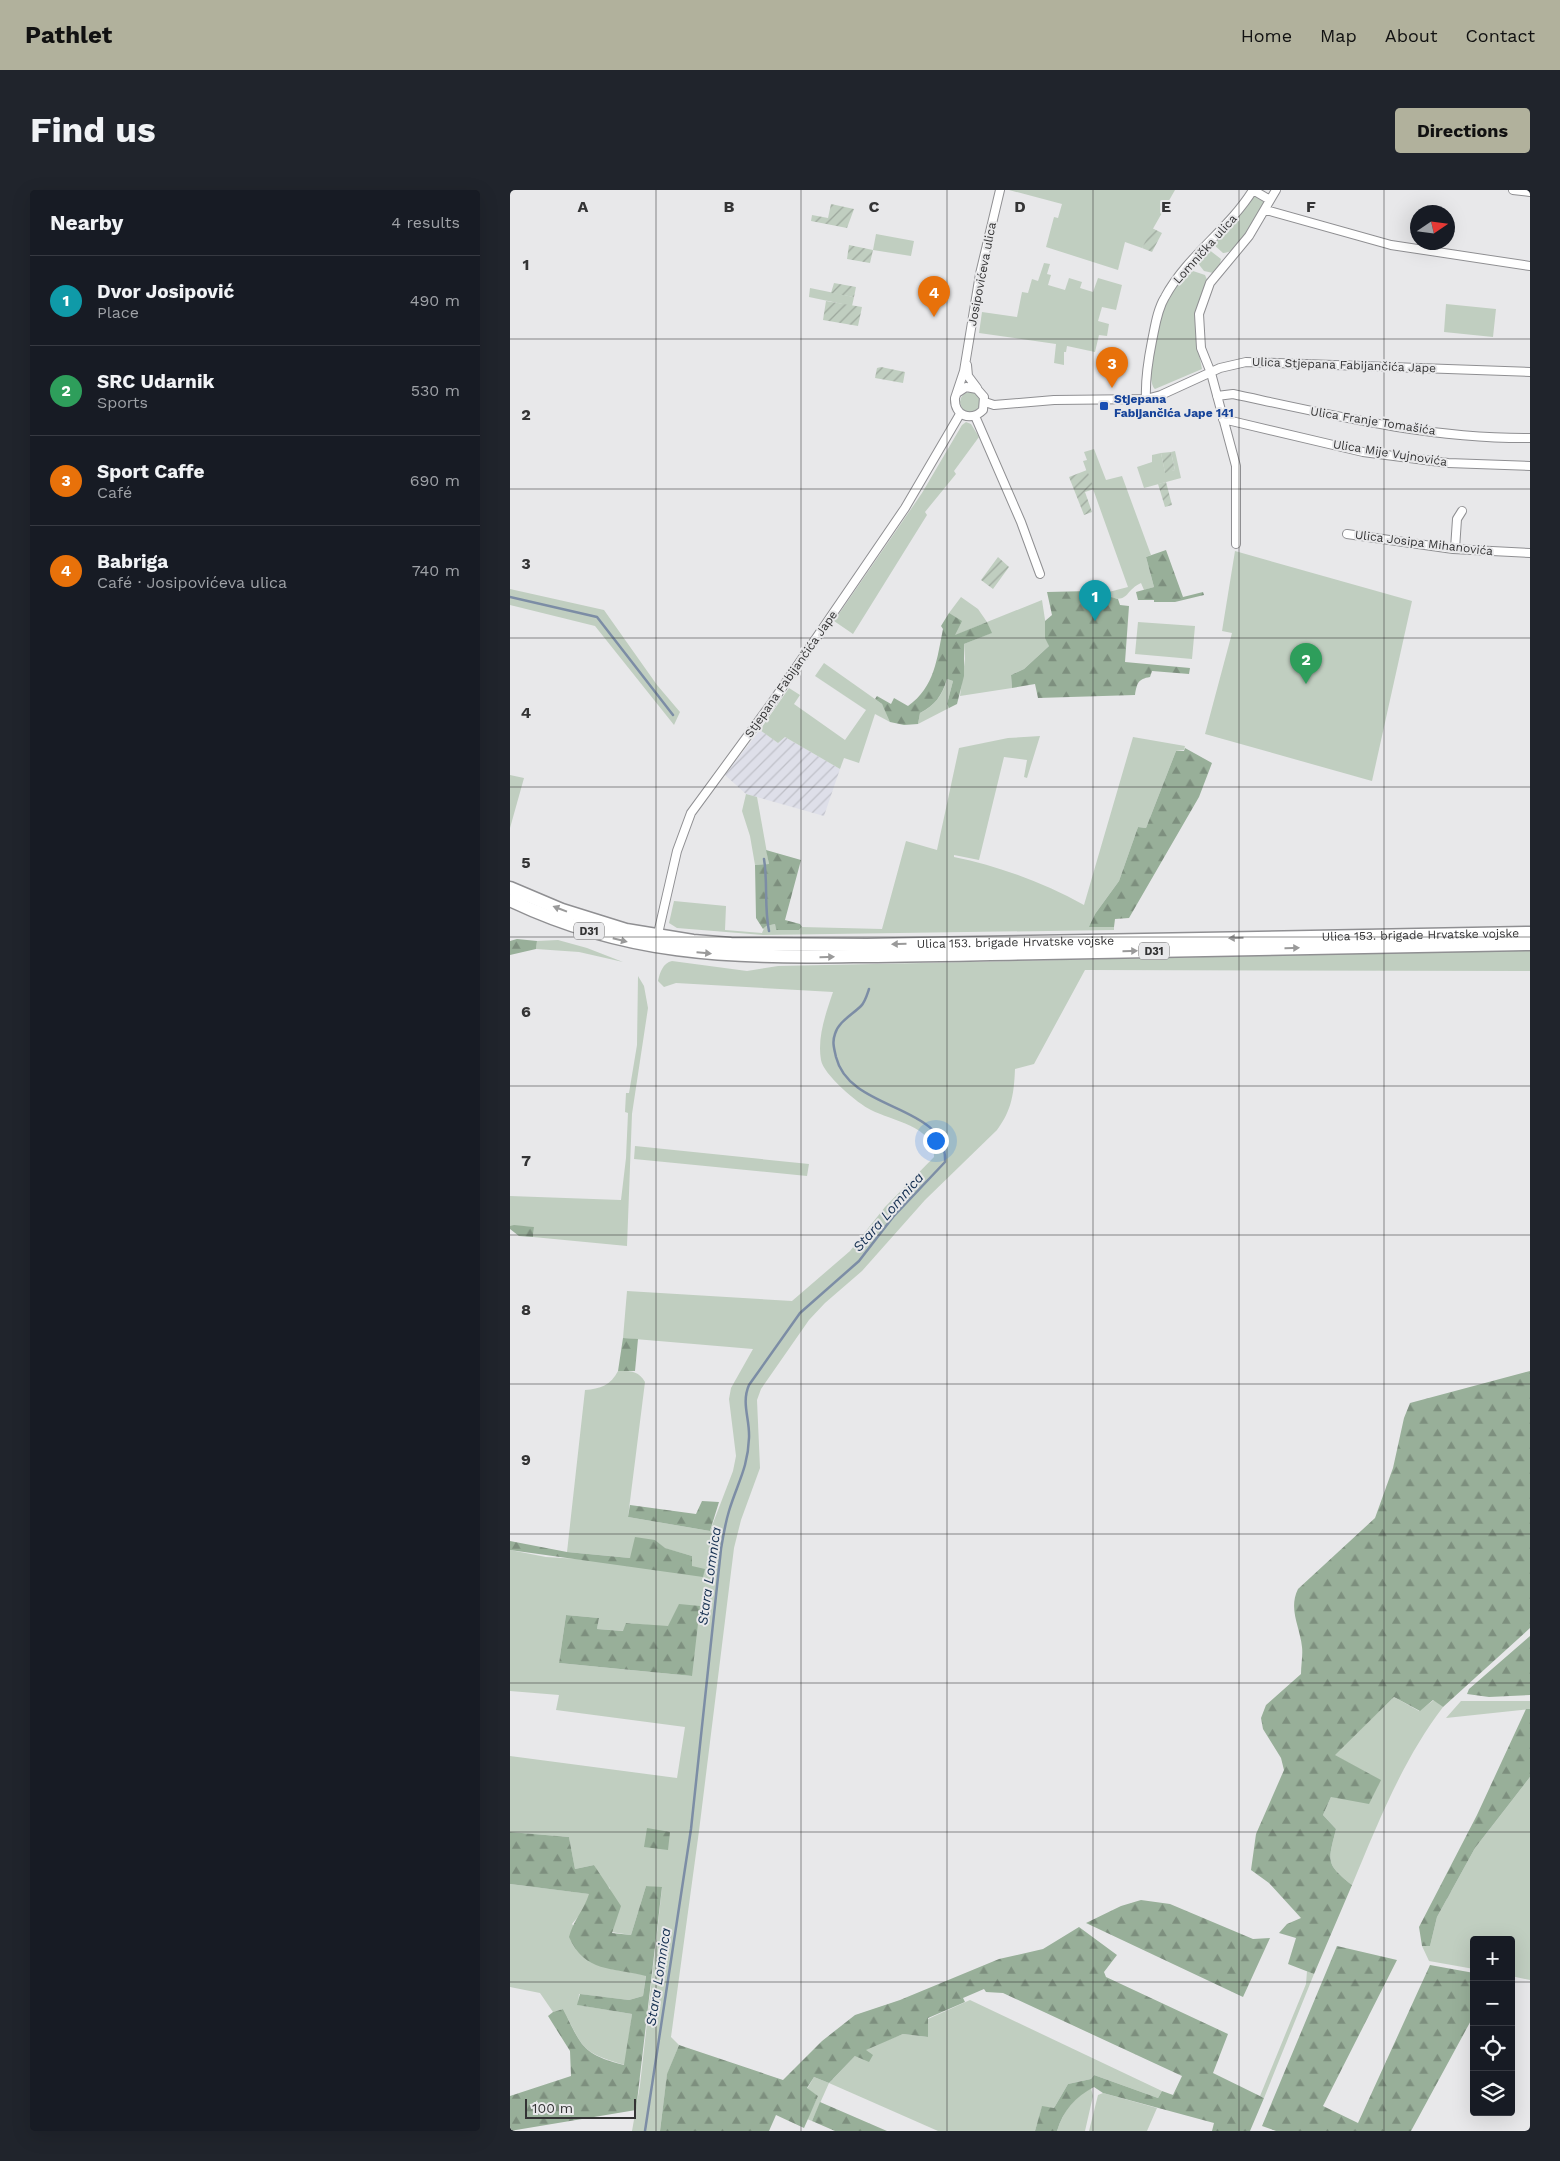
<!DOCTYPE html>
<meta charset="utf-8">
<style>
:root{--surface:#171b24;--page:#20242c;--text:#f1f3f6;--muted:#9ea1a6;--line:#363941;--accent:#b1b19c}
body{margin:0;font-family:"Work Sans",sans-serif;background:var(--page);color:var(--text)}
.controls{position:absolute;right:15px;bottom:15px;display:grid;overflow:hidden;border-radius:5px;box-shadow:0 5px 20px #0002}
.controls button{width:45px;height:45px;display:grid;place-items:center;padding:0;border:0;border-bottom:1px solid var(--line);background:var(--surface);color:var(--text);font:25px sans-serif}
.compass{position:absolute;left:900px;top:15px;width:45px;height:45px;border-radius:50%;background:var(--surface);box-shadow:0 5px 20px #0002;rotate:77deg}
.scale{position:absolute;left:15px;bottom:12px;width:111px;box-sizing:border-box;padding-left:5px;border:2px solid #343435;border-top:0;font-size:14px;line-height:18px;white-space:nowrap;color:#343435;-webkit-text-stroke:4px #e8e8ea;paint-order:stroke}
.you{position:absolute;left:425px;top:950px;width:18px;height:18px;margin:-12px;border:4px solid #fff;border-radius:50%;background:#1a73e8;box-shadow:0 0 0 8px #1a73e833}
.badge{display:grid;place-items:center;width:32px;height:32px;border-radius:50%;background:var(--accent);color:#fff;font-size:16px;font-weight:700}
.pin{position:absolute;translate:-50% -41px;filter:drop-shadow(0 1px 2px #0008)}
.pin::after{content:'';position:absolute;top:26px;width:18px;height:15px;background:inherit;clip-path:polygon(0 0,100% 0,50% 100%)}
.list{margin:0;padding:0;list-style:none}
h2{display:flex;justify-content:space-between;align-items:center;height:65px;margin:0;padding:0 20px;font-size:21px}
h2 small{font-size:16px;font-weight:400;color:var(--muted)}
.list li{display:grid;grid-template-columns:32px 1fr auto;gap:15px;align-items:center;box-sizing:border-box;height:90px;padding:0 20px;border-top:1px solid var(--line)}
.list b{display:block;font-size:19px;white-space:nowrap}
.list p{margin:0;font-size:16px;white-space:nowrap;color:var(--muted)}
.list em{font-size:16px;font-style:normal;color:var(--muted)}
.icon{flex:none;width:28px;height:28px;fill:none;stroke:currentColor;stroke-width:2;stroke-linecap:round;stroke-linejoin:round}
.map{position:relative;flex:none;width:1020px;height:1941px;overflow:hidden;border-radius:5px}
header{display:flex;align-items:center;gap:30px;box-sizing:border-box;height:70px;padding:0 25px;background:var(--accent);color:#111}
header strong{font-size:24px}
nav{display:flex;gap:28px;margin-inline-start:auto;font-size:18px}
.intro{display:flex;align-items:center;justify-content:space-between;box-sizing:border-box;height:120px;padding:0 30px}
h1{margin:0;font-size:35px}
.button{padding:12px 22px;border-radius:5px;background:var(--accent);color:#111;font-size:18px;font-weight:700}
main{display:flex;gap:30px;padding:0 30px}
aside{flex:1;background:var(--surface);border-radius:5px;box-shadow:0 5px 20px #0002}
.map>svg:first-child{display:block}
.industrial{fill:url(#industrial-furrows)}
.green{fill:#c0cec0;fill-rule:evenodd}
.forest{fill:url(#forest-firs)}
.garden{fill:url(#garden-furrows)}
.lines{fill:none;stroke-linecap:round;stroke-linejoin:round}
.stream{stroke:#7c8da5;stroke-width:2.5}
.minor-casing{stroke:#8f8f92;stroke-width:10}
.primary-casing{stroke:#8f8f92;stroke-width:15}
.minor{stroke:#fff;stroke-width:8}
.primary{stroke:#fff;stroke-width:12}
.oneway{fill:#9a9a9a}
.grid{fill:none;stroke:#343435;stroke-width:1;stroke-opacity:0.55}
.transit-dot{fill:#1a4fb4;stroke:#e8e8ea;stroke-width:2}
.labels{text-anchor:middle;stroke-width:4;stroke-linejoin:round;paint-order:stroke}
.shield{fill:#e8e8ea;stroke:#6a6a6b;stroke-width:1}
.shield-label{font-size:11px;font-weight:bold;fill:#343435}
.street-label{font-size:12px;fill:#343435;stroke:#e8e8ea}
.transit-label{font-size:12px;font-weight:bold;fill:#164399;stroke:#e8e8ea;text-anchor:start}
.water-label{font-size:14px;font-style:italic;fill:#122d4f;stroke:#e8e8ea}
.grid-label{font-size:16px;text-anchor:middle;font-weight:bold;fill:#343435;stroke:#e8e8ea;stroke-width:4;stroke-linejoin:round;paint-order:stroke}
</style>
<header>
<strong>Pathlet</strong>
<nav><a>Home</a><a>Map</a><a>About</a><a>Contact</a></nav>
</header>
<div class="intro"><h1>Find us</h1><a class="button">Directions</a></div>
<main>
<aside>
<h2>Nearby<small>4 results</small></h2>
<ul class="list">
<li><span class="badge" style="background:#0f9aa8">1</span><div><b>Dvor Josipović</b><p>Place</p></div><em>490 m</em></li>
<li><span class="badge" style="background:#2e9e5b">2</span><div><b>SRC Udarnik</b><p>Sports</p></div><em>530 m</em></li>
<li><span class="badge" style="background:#e8710a">3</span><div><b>Sport Caffe</b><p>Café</p></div><em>690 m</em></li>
<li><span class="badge" style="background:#e8710a">4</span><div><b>Babriga</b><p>Café · Josipovićeva ulica</p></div><em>740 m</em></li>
</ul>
</aside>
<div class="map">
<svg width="1020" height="1941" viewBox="0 0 1020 1941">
<defs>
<pattern id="industrial-furrows" width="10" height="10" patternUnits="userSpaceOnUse" patternTransform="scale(1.25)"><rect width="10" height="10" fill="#dedfe9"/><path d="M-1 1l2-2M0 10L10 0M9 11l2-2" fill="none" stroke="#bfc0c8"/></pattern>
<pattern id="forest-firs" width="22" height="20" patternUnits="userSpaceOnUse" patternTransform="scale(1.25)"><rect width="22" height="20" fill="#98af99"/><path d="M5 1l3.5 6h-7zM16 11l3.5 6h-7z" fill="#7d8f7e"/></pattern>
<pattern id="garden-furrows" width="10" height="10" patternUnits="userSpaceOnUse" patternTransform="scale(1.25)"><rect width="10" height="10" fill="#c0cec0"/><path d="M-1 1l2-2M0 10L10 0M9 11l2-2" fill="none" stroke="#9da89d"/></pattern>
</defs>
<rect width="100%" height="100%" fill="#e8e8ea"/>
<path class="industrial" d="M250 540 268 553 275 547 330 579 314 626 236 604 215 585Z"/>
<path class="green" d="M499 0H665L632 58 615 52 608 80 536 57 544 27 548 28 552 14Z
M747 5 753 8 754 14C747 27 729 64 713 63L702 53 741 8Z
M366 44 404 51 401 66 363 60Z
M698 59 711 69 709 78 703 83 694 81 687 72Z
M534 73 540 74 537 84 541 85 538 95 555 100 559 88 572 92 570 98 583 102 588 88 612 95 606 120 592 117 588 131 599 134 597 146 589 145 585 162 557 156 556 162H554V175L544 173 546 154 469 143 472 122 507 127 512 102 518 103 522 89 528 91Z
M683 81 695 85 698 92 686 124V148L692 179 645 199C634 189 648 132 653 118 658 104 667 93 677 82Z
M300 98 344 107 342 116 299 107Z
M936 114 986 119 983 147 934 142Z
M450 212a10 10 0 1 1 20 0a10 10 0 1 1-20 0Z
M456 232 461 234 469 247 444 281 446 284 415 322 417 325 343 444 324 431 412 303 452 235Z
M584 259 596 290 612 286 641 365 636 367 644 397 634 400 631 393C612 402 621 416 591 404L618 397 573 271 577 270 574 262Z
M665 261 671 288 634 298 627 277 642 272V265L651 263 655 282 665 280 661 262Z
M725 361 902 411 862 591 695 544 722 443 712 441Z
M0 399 94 420 147 495 170 522 164 535 85 436 0 415Z
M451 407 468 419 477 432 532 410 539 456 514 479 501 485 502 498 450 506 455 469 454 454 481 443 477 432 444 446 439 423Z
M628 432 685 436 682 469 625 464Z
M314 473 372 514 381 530 380 532 365 524 349 573 334 568 330 579 275 547 268 553 250 540 279 498 290 505 284 514 335 550 356 520 305 486Z
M437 489 443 491 437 514 439 518 408 534 410 523C424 516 433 505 437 489Z
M530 546 517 588 514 587 517 570 494 567 469 670 444 665V667C489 676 534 693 574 715L623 547 675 556 674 560 666 561 636 638 628 637 609 691 585 724 580 737H604V740L253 745 167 738 159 733 164 711 216 716 215 740 252 743 255 736 265 734 266 740H289L292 737 372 739 396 651 427 660 449 558 498 548Z
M0 585 14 588 0 638Z
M236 604 247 607 259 674 245 675 240 646 232 621Z
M48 750 77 758 113 772 69 762 26 759 27 751Z
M1020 760V781L575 780 524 874 505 879C504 903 502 920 487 940L415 1010 352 1081 315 1113 299 1130 251 1199 247 1210 250 1278 231 1330 224 1358 189 1641 161 1847 169 1855 157 1885 150 1941H122L130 1895 152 1698 136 1696 121 1745 101 1742 100 1698 93 1692 84 1675 65 1679 59 1647 0 1642V1566L167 1588 175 1537 46 1520 49 1505 0 1501V1360L36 1367 182 1376V1366L154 1358 145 1350 120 1368 57 1362 75 1200C90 1199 101 1195 108 1181 120 1181 128 1180 135 1192L118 1327 200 1341 223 1281 226 1266 219 1209 221 1198 243 1159 113 1148 117 1101 282 1111 340 1061 375 1017 424 967C425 936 382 931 361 920 348 914 313 884 311 870 307 847 316 823 323 802L166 793 154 797 148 791C150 782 153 773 162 771L237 781 268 776ZM56 1425 89 1428 87 1439 114 1441 117 1433 158 1437 164 1427 182 1486 49 1473Z
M128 786 134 796 138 818 122 924 117 1056 23 1047 24 1037 0 1036V1006L111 1010 116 968 118 923 115 922 116 903H119L127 855Z
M125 956 299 974 297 986 124 969Z
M884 1507 909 1521 924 1510 933 1517C892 1571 868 1633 842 1695 815 1673 818 1672 826 1639L813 1625 821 1607 870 1590 824 1565Z
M951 1511H1020V1519L936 1528Z
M1020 1587V1790L1001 1786V1750H964V1779L919 1771 912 1756H920L927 1727 965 1658Z
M0 1694 80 1704 72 1722 62 1734 101 1779 136 1785 133 1806 119 1810 69 1804 68 1815 122 1824 115 1875C70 1862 74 1859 53 1819L43 1822 30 1803 0 1797Z
M797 1781 804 1784 754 1908 750 1906 796 1794Z
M460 1810 652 1901 648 1908 584 1885 581 1889 558 1894 544 1918 532 1917 525 1941H428L319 1893 302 1931 297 1929 308 1906 297 1899 304 1887 319 1893 345 1866 360 1857 393 1844 418 1847V1829Z
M581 1898 583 1906 575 1941H547C553 1922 563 1908 581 1898Z
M593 1903 647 1918 637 1941H579L588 1905Z"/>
<path class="forest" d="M656 360 673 407 693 402 694 405 665 412H644V410H628L626 402 644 397 636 367Z
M579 401 608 409 610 415 619 416 615 472 680 478 679 484 642 481 640 487C628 489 627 493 625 505L528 508 525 494 502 498 501 485 514 479 539 456 535 448V431L542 425 537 402Z
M439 423 452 431 445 445 477 432 482 443 454 454V486L447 514 439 518 437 514 443 491 437 489C432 506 425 515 410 523L408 534 394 535 380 532 372 514 365 509 367 506 381 514 384 508 398 516C425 497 427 468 433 439L431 436Z
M675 558 702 573 689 607 619 728 605 729 604 737H579L585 724 609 691 628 637 636 638 666 561H674Z
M256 660 291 670 275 730 290 734 292 737 289 740H266L265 734 256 736 253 739 246 728 245 675 259 674Z
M7 749 27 751 26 759 0 765V751Z
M4 1035 24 1037 23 1047 9 1046 0 1039V1036Z
M113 1148 128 1149 125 1181H108Z
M1020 1181V1438L933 1517 923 1510 910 1521 884 1507 825 1565 871 1590 859 1614 821 1607 813 1625 826 1639C818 1672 815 1673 842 1695L804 1784 778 1774 786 1748 769 1743 777 1734 791 1728 759 1693 741 1680 746 1644 774 1580 771 1568 753 1539 751 1528 756 1515 791 1484C791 1475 793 1465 792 1457 790 1437 778 1419 788 1399L865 1328 883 1278 894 1228 900 1213Z
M192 1311 209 1312 200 1341 118 1327 120 1315 186 1324Z
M125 1347 145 1350 155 1358 182 1366V1376L195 1379 193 1387 0 1360V1351L57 1362 120 1368Z
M169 1414 190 1416 182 1486 49 1473 56 1425 89 1428 87 1439 113 1441 116 1433 158 1436Z
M1020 1446V1505L979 1507 957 1504 959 1499Z
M1016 1519H1020V1587L965 1658 927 1727 920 1756H912L909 1737 967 1625Z
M137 1638 160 1642 158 1660 134 1657Z
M0 1642 59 1647 65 1679 84 1675 111 1716 102 1743 121 1745 136 1696 152 1697 126 1920 0 1941V1906L61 1886 60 1861 38 1826 43 1822 53 1819C72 1856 71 1864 114 1875L122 1824 67 1815 70 1804 119 1810 133 1806 136 1786C102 1777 75 1783 59 1747 63 1731 74 1720 79 1704L0 1694Z
M631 1710 660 1714 743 1749 760 1748 733 1807 576 1733 611 1716Z
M569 1737 607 1765 594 1782 596 1787 718 1844 703 1883 754 1908 740 1941H702L704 1933 593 1903 584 1897C565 1907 553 1921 547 1941H525L532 1916 544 1918 558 1894 581 1889 584 1885 648 1908 652 1901 663 1905 672 1886 493 1803 476 1802 474 1799 453 1808 455 1812 418 1828V1847L393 1844 356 1860 363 1865 359 1872 345 1866 319 1893 304 1887 297 1898 308 1906 294 1938 266 1925 259 1941H150L157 1884 169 1855 273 1890 312 1851 345 1825 390 1810 489 1769 533 1759Z
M827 1756 887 1770 813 1916 848 1933 920 1775 964 1783V1825L901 1941H766L752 1936Z
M310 1912 377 1941H325L302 1931Z"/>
<path class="garden" d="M321 14 344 19 337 38 301 31 302 25 318 28Z
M642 38 652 43 642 62 632 58Z
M339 55 363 60 360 73 337 69Z
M324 93 346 97 344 107 321 103Z
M316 111 352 117 348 136 313 130Z
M371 177 395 182 393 193 365 188 367 178Z
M661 262 665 280 655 283 651 263Z
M577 280 584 299 575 302 582 322 574 325 559 287Z
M656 292 662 315 655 317 648 294Z
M488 367 499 377 483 399 471 390Z"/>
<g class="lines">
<path class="stream" d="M0 407 87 427 163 525
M254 669C258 693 254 717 259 741
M135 1941 181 1639 211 1359C213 1347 215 1334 219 1321 227 1294 238 1278 239 1248 240 1229 231 1213 239 1195L290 1123 349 1071 383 1027 435 972C438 913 340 923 326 867 324 858 322 852 325 844 328 832 342 825 351 816 355 812 357 805 359 799"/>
<g class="minor-casing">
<path id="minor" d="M1003 0 1020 2
M756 20 881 55 1020 76
M457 175 458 186 467 198
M447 203 456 197 467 199 474 207 473 220C461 232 444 226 445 208L454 181 470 84 490 0
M707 206 723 204C821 225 920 249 1020 248
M636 209C635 189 638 171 642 151 645 137 647 120 655 107 677 66 719 39 743 0L760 10
M475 212 484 215 544 210 636 209 651 205 710 178 736 172 1020 182
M465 226 511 332 530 384
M713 229 853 262 938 273 1020 276
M837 344 943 359 1020 363
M726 354V276L701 183 691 158 689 124 700 93 739 46 766 0
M945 359 947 329 952 321
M147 748 167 661 181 623 261 514 395 318 450 224"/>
</g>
<g class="primary-casing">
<g id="primary">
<path id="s1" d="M0 698 52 720 116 740 183 751 221 754 357 755 1020 743"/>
<path d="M0 710C115 765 218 768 343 766 407 766 470 764 534 763 696 760 858 757 1020 754"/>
</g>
</g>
<use href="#minor" class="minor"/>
<use href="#primary" class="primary"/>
</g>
<defs><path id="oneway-solid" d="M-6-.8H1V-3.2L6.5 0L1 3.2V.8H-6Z" transform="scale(1.25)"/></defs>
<g class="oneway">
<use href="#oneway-solid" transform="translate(50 719) rotate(-159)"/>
<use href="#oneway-solid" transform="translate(726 748) rotate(179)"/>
<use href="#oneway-solid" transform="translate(110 750) rotate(14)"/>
<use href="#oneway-solid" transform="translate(389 754) rotate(179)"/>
<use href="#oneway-solid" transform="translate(782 758) rotate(-1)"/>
<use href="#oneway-solid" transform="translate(620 761) rotate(-1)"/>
<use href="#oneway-solid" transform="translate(194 763) rotate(5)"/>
<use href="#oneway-solid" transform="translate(317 767) rotate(-1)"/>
</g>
<path class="grid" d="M146 0V1941M291 0V1941M437 0V1941M583 0V1941M729 0V1941M874 0V1941M0 149H1020M0 299H1020M0 448H1020M0 597H1020M0 747H1020M0 896H1020M0 1045H1020M0 1194H1020M0 1344H1020M0 1493H1020M0 1642H1020M0 1792H964M1001 1792H1020"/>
<rect class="transit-dot" x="589" y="211" width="10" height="10" rx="2.5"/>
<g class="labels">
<g class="shield">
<rect x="64" y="732.5" width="30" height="17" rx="4"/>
<rect x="629" y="752.5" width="30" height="17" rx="4"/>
</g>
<g class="shield-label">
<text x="79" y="745">D31</text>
<text x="644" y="765">D31</text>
</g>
<g class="street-label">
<text transform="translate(695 59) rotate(-48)" y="4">Lomnička ulica</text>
<text transform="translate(472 84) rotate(-79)" y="4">Josipovićeva ulica</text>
<text transform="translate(834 175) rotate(2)" y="4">Ulica Stjepana Fabijančića Jape</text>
<text transform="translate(863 231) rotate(9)" y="4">Ulica Franje Tomašića</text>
<text transform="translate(880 263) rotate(9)" y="4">Ulica Mije Vujnovića</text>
<text transform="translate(914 353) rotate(7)" y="4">Ulica Josipa Mihanovića</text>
<text transform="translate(281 484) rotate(-55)" y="4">Stjepana Fabijančića Jape</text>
<text dy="4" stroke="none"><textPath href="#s1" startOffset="919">Ulica 153. brigade Hrvatske vojske</textPath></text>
<text dy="4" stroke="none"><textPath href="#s1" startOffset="514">Ulica 153. brigade Hrvatske vojske</textPath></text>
</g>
<g class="transit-label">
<text x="604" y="213">Stjepana<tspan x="604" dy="14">Fabijančića Jape 141</tspan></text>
</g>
<g class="water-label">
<text transform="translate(378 1022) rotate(-49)" y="5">Stara Lomnica</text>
<text transform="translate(199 1386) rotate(-82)" y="5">Stara Lomnica</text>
<text transform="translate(148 1787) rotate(-81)" y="5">Stara Lomnica</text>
</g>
</g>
<g class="grid-label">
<text x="73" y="22">A</text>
<text x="219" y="22">B</text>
<text x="364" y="22">C</text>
<text x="510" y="22">D</text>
<text x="656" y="22">E</text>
<text x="801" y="22">F</text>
<text x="16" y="80">1</text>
<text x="16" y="230">2</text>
<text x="16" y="379">3</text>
<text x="16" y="528">4</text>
<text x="16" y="678">5</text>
<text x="16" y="827">6</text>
<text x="16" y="976">7</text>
<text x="16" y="1125">8</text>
<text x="16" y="1275">9</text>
</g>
</svg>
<div class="controls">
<button>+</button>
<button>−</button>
<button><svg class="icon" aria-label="locate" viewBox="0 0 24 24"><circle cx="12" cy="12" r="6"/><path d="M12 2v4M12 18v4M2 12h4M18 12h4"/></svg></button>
<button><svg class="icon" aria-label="layers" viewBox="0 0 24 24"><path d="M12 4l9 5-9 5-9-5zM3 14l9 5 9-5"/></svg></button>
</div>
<svg class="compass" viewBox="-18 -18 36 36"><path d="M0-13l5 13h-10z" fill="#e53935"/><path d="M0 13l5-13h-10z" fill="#9ea1a6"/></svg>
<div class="scale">100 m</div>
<div class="you"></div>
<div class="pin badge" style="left:585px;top:431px;background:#0f9aa8">1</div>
<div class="pin badge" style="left:796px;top:494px;background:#2e9e5b">2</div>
<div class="pin badge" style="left:602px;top:198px;background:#e8710a">3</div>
<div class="pin badge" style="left:424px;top:127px;background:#e8710a">4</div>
</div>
</main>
